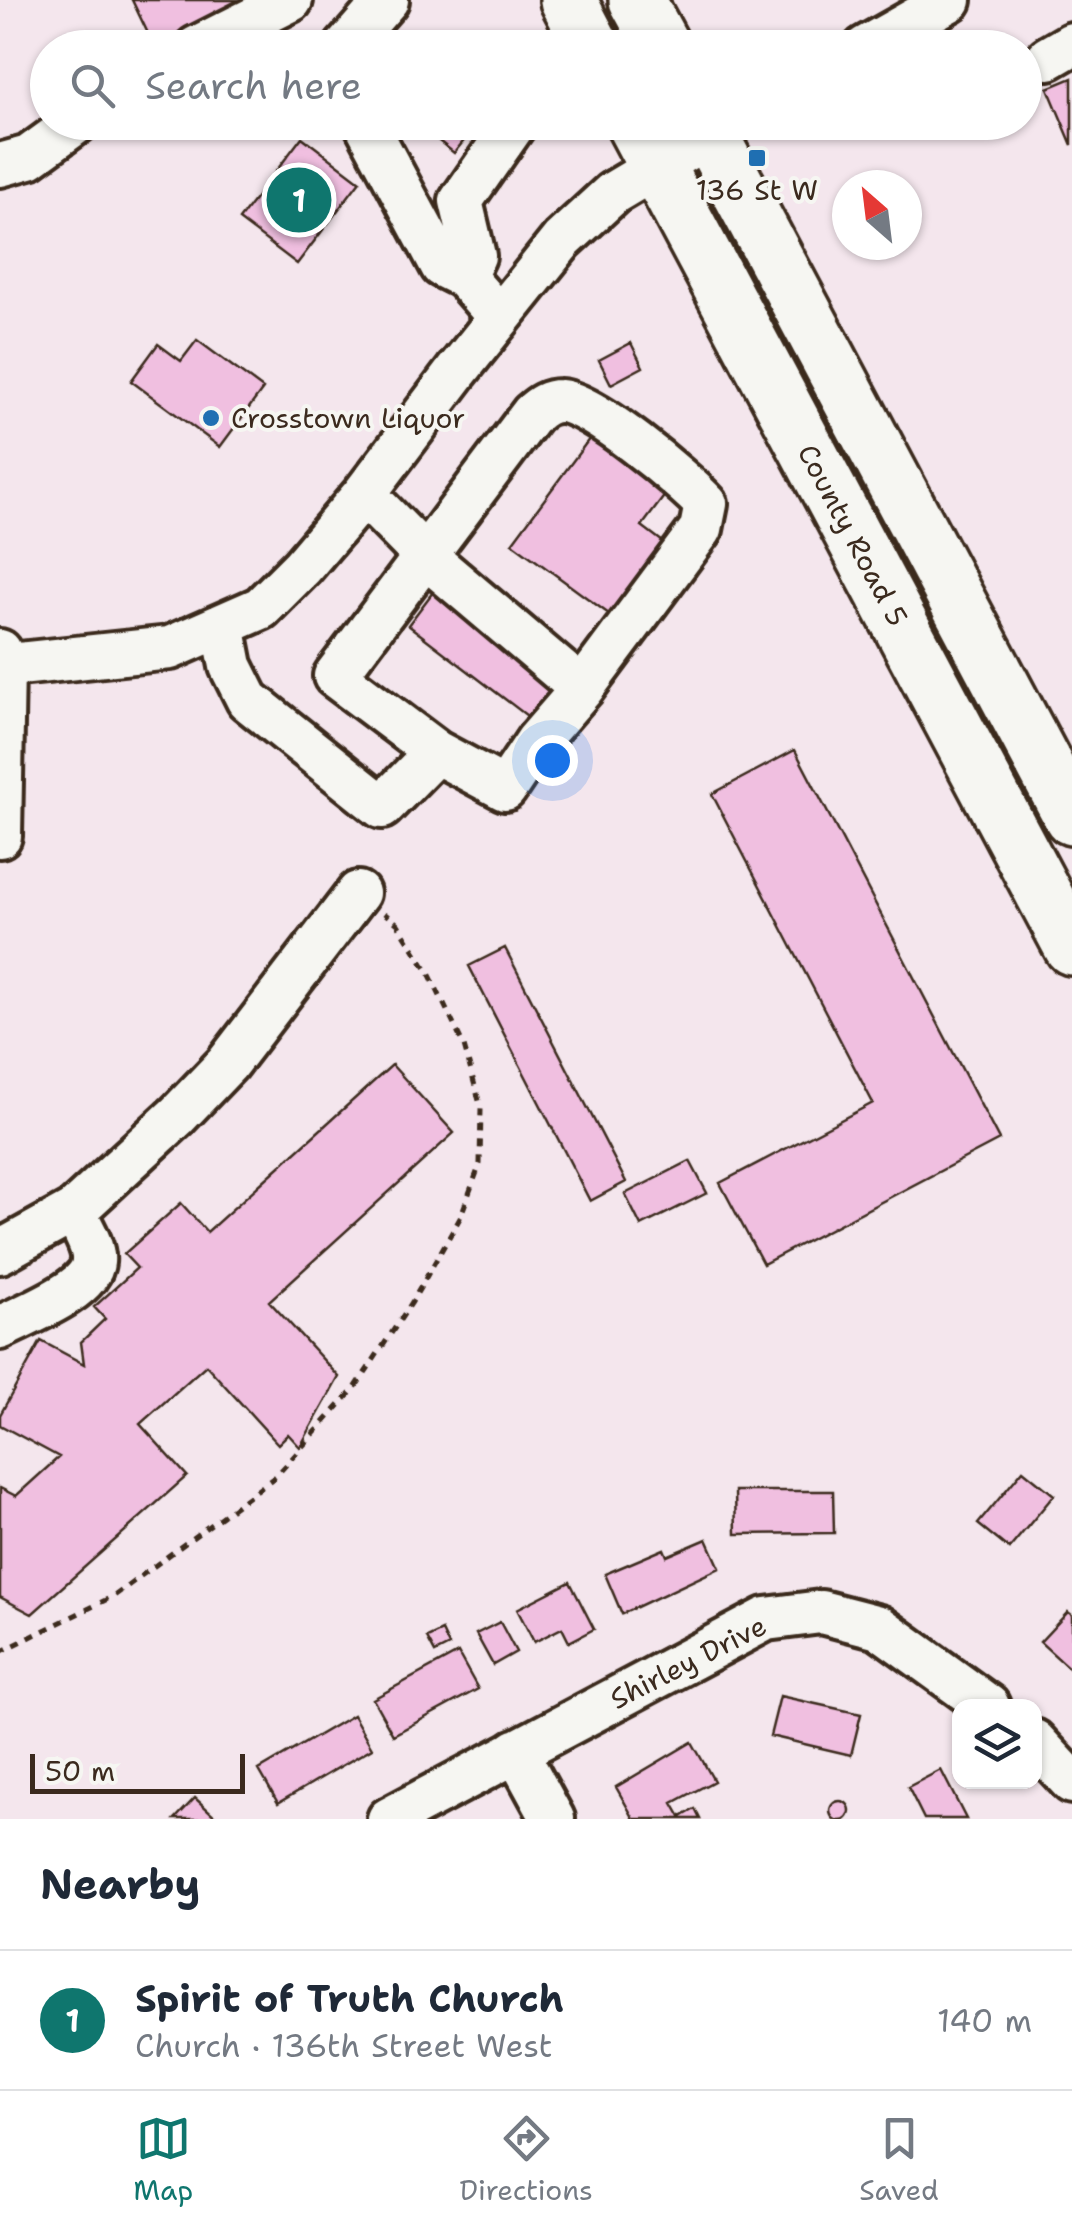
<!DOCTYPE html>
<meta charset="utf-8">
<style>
:root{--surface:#fff;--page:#f6f6f7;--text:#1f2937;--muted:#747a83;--line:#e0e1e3;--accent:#0f766e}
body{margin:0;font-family:"Shantell Sans",sans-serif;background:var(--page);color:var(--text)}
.controls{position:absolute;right:30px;bottom:30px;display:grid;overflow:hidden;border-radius:20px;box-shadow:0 2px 8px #0004}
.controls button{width:90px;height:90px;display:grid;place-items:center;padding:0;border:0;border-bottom:2px solid var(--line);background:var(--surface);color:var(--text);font:50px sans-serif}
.compass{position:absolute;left:832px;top:170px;width:90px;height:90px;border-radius:50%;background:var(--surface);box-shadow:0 2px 8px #0004;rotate:332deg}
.scale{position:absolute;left:30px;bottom:25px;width:215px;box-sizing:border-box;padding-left:10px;border:5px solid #3b2a1e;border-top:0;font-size:28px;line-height:35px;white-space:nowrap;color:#3b2a1e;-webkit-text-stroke:8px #f6f6f2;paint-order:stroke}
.you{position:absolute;left:552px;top:760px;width:35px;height:35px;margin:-25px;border:8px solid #fff;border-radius:50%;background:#1a73e8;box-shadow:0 0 0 15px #1a73e833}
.badge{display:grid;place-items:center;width:65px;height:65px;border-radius:50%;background:var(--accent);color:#fff;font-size:32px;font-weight:700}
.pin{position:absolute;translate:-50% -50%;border:5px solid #fff;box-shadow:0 2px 10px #0006}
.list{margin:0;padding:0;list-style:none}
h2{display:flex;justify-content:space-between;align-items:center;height:130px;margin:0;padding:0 40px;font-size:42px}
h2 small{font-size:32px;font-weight:400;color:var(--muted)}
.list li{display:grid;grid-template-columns:65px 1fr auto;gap:30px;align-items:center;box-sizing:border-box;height:140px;padding:0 40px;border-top:2px solid var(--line)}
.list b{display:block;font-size:38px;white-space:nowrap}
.list p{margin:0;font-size:32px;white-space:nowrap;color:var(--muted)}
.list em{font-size:32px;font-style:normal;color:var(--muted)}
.icon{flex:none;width:55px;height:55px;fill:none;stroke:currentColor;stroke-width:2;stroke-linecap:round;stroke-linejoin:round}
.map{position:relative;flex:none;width:1072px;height:1819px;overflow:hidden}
.search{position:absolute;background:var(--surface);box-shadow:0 2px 8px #0004;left:30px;right:30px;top:30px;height:110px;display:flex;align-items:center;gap:25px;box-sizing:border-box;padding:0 35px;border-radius:55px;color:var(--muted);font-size:38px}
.sheet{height:270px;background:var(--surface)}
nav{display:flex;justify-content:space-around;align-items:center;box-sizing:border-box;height:140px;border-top:2px solid var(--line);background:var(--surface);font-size:28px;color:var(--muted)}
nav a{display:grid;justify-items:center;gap:5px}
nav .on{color:var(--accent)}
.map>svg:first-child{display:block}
.building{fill:#f0bfe0;stroke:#3b2a1e;stroke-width:2.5}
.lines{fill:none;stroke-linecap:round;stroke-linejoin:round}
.minor-casing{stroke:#3b2a1e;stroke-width:50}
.major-casing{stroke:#3b2a1e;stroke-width:62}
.path{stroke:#3b2a1e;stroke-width:5;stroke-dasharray:8 8;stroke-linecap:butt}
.minor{stroke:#f6f6f2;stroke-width:42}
.major{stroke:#f6f6f2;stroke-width:55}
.poi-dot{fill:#1f6fb2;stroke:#f6f6f2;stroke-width:4}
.labels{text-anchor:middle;stroke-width:8;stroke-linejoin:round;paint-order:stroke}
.poi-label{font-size:28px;fill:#3b2a1e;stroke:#f6f6f2}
.street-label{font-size:28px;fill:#3b2a1e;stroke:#f6f6f2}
</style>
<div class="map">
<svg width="1072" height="1819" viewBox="0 0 1072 1819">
<rect width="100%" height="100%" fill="#f4e6ed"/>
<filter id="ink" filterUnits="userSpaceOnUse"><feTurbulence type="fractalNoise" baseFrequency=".01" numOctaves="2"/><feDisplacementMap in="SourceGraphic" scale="20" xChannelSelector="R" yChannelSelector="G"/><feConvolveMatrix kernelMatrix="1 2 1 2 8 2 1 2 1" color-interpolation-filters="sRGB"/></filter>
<g filter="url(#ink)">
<path class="building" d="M132 0H267L167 48H155Z
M1072 78V145L1048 88Z
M415 122H479L454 153Z
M302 137 360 181 297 264 239 220Z
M197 340 263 389 220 447 131 381 158 344 181 361Z
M631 343 643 367 611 384 599 360Z
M601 423 677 479 642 526 667 545 613 617 512 543Z
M436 588 564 685 535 722 408 625Z
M795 750 999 1140 763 1264 720 1183 873 1103 712 794Z
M505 948 626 1182 590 1201 469 966Z
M392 1065 454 1133 269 1301 339 1377 300 1447 288 1434 278 1444 206 1365 140 1424 187 1476 32 1614 0 1597V1488L16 1496 59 1457 0 1425V1415L41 1341 84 1364 81 1342 105 1319 94 1307 137 1268 124 1254 181 1203 207 1232Z
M690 1161 707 1193 641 1226 625 1194Z
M1023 1470 1054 1495 1009 1549 978 1524Z
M735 1491H833L834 1533 736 1534Z
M707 1539 720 1568 622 1614 605 1574 664 1549 667 1556Z
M570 1582 594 1629 569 1642 562 1628 534 1642 517 1609Z
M1068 1612 1072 1615V1671L1040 1642Z
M500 1622 516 1652 493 1665 476 1634Z
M442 1631 449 1646 435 1653 427 1638Z
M458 1653 478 1689 393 1735 373 1699Z
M780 1696 861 1714 851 1755 770 1736Z
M353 1715 372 1748 278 1803 259 1770Z
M692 1742 714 1781 673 1803 681 1817 695 1809 700 1819H634L616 1787Z
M941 1770 966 1819H924L908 1787Z
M195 1798 218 1819H175Z
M830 1811a10 10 0 1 1 20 0a10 10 0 1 1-20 0Z"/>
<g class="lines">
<g class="minor-casing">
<path id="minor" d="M196 48 291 0
M345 48 387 0
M865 48 950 0
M1048 58 1072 44
M365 122 442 266 464 277
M0 165 29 157 77 122
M499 317 464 277 474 256 461 201 516 122
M223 625 231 666 248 700 382 807 436 752 505 789 537 741 582 689 425 556 364 494
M0 651 3 666 0 836
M0 666 170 648 261 608 302 567 364 494 457 371 562 240 613 193 732 122
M436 752 335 676 532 414C541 406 548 401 560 401 589 400 685 481 706 504L701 529 582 689
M0 1252 74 1211 177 1116 227 1064 358 893
M0 1328C24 1315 90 1291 93 1262 95 1246 80 1225 74 1211
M1034 1741 1072 1782
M516 1751 553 1819
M389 1819 766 1619 821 1612 879 1627 988 1706"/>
</g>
<g class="major-casing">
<path id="major" d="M568 0 593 48
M637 0 663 48
M633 122 1072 947
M703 122 1072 817"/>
</g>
<path class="path" d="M0 1652 114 1596 276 1476 355 1388 412 1302 460 1218 480 1164 481 1108 464 1046 429 973 398 924 384 913"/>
<use href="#minor" class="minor"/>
<use href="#major" class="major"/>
</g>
</g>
<g class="poi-dot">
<rect x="747" y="148" width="20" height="20" rx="5"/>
<circle cx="211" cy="418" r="10"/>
</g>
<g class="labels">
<g class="poi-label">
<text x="757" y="200">136 St W</text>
<text x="231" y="428" text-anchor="start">Crosstown Liquor</text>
</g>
<g class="street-label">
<text transform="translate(853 535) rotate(62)" y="10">County Road 5</text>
<text transform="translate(688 1662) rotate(-27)" y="10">Shirley Drive</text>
</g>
</g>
</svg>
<div class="controls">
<button><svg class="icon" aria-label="layers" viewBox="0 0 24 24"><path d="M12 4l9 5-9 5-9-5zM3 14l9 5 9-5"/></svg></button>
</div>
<svg class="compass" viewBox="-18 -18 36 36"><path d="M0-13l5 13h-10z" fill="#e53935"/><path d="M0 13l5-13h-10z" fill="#747a83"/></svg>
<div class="scale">50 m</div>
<div class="you"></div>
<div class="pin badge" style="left:299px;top:200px">1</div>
<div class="search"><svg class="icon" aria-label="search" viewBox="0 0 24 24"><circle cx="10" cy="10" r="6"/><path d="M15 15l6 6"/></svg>Search here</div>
</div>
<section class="sheet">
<h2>Nearby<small></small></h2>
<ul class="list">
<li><span class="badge">1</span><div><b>Spirit of Truth Church</b><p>Church · 136th Street West</p></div><em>140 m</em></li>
</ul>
</section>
<nav>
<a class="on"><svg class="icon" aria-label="map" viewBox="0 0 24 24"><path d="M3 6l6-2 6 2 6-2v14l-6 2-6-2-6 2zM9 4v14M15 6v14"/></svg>Map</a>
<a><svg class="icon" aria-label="directions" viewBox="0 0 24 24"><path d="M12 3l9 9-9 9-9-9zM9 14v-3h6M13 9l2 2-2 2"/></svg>Directions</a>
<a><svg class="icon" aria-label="saved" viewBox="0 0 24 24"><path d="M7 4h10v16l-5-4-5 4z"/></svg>Saved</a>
</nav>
